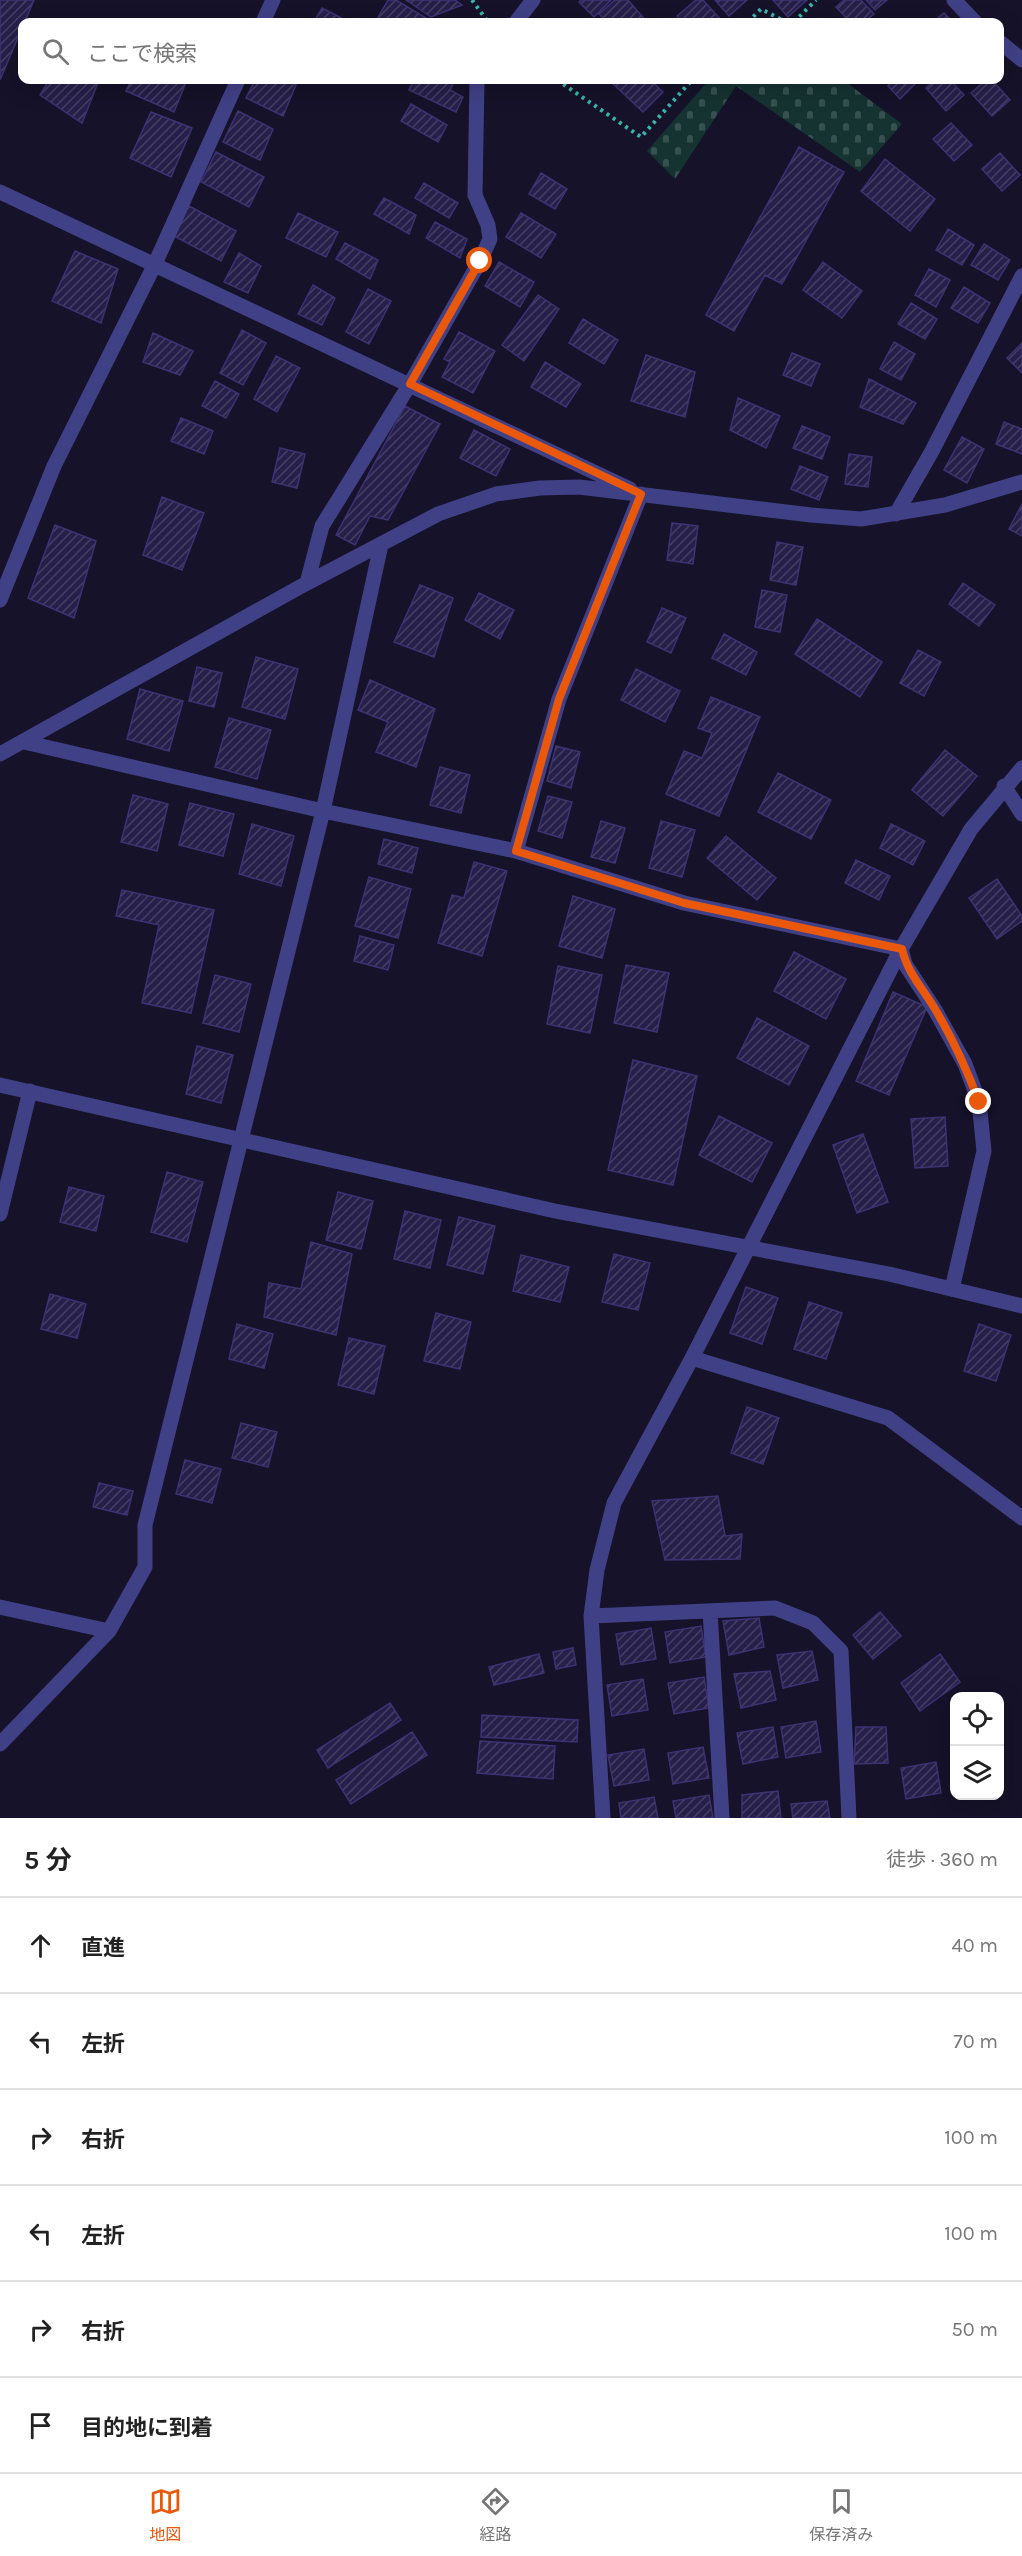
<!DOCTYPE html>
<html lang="ja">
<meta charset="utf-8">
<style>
:root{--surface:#fff;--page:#f6f6f6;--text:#222;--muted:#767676;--line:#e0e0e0;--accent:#ea580c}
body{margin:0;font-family:Karla,"Noto Sans JP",sans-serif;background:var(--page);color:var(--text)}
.controls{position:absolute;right:18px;bottom:18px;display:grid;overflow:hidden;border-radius:12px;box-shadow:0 6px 24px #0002}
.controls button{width:54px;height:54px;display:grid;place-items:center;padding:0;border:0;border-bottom:2px solid var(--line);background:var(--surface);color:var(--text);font:30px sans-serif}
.stop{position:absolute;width:18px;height:18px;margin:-14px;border:4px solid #ea580c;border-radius:50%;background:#fff}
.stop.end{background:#ea580c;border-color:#fff;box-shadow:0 2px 6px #0008}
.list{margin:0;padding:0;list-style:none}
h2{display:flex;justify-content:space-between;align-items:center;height:78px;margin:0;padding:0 24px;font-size:26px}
h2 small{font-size:20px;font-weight:400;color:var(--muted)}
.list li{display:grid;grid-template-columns:39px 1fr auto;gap:18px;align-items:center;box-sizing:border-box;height:96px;padding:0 24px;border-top:2px solid var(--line)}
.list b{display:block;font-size:22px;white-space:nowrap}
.list em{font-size:20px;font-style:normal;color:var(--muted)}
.icon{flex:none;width:33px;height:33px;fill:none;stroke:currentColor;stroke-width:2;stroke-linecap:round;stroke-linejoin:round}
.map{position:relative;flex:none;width:1022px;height:1818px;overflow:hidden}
.search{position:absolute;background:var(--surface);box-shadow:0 6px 24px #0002;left:18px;right:18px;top:18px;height:66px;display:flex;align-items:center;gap:15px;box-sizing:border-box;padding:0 21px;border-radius:12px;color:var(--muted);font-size:22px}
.sheet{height:654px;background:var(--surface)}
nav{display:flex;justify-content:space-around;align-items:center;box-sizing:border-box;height:84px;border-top:2px solid var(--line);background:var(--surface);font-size:16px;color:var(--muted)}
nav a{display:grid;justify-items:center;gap:3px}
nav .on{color:var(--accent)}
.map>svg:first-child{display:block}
.cemetery{fill:url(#cemetery-stones)}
.building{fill:url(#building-hatch);stroke:#3d3274;stroke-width:1.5}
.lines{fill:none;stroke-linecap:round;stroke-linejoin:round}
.path{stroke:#37b6aa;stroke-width:4;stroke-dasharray:3 4.5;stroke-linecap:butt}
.minor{stroke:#404086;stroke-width:15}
.tertiary{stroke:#404086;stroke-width:15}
.route{stroke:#ea580c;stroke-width:8}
</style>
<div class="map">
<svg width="1022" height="1818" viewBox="0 0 1022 1818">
<defs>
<pattern id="cemetery-stones" width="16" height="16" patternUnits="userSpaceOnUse" patternTransform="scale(1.5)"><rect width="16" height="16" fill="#153331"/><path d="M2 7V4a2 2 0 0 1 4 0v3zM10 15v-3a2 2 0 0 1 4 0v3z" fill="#375050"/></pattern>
<pattern id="building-hatch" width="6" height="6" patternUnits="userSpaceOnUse" patternTransform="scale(1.5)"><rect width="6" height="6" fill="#261f49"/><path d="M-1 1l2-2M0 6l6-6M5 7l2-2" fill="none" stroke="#453f64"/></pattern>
</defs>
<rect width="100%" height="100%" fill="#151229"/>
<path class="cemetery" d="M709 80H843L902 124 860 172 736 86 675 179 647 151Z"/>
<path class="building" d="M0 0H34L0 80Z
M388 0H396L431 21 379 22 376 21Z
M406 0H455L462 5 431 17Z
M581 0H611L594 17 579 2Z
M615 0H628L647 22H607L599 14Z
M696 0H703L723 22H682L677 16Z
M715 0H747L729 16Z
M773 0H807L788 17Z
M844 0H861L874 14 864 22H850L836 7Z
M866 0H887L875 10Z
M322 8 349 22H314Z
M944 13 953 22H933Z
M49 80H99L82 123 40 95Z
M131 80H187L174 112 126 91Z
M255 80H284L296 85 283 116 246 98Z
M414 80H455L450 90 463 97 456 112 409 90Z
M609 80H650L663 92 643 112Z
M894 80H915L917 82 900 99 888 86Z
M935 80H950L964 95 946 111 926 88Z
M986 80H992L1010 100 992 116 971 93Z
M411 104 447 125 438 142 401 121Z
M238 111 273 129 260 160 223 142Z
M151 112 192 128 171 177 130 158Z
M951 123 972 145 954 161 933 139Z
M799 147 844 172 782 284 765 275 734 331 706 315Z
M216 152 264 177 249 207 201 182Z
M1000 153 1020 175 1002 191 982 169Z
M885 159 935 199 910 231 861 191Z
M541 173 567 189 555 209 529 194Z
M424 183 458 203 449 218 415 198Z
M384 198 416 215 409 234 374 214Z
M189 206 236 231 221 261 174 236Z
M298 213 338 232 326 257 286 238Z
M521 213 556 234 541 258 506 237Z
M435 222 467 239 460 258 426 238Z
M948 229 974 245 962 265 936 250Z
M345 243 378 260 370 279 336 259Z
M984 244 1010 260 998 280 971 265Z
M75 251 118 269 101 323 52 301Z
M239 253 261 266 248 293 224 282Z
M499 262 534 282 520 307 485 286Z
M823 262 862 291 842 318 803 290Z
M929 269 950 280 936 307 915 295Z
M313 285 335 298 322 325 298 314Z
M964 287 990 303 978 323 951 308Z
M368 289 391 301 369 344 346 332Z
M538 295 559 309 524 361 502 345Z
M911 303 937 319 925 339 898 324Z
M583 319 618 340 604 364 569 343Z
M242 330 266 343 243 385 220 373Z
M459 332 495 351 473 393 442 377 450 362 444 359Z
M153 333 193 351 180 375 143 362Z
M894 342 915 354 901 380 880 369Z
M1022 343V373L1007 358Z
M792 353 820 364 811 386 783 375Z
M646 355 695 372 685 417 631 401Z
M276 356 300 368 277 412 254 399Z
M545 362 581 384 566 407 531 387Z
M869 379 916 403 903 424 860 407Z
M215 381 239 394 226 418 202 406Z
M738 398 780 416 766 448 730 430Z
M405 406 440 424 388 520 370 516 355 545 336 535Z
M181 418 213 431 204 454 171 441Z
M1004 422 1022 429V454L996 444Z
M802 426 830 437 822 459 793 448Z
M474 430 510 449 496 476 460 458Z
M962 437 984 449 967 483 944 470Z
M280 448 305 454 297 488 272 482Z
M849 454 872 457 868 487 845 484Z
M800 466 828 477 819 500 791 489Z
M162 497 204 513 182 570 143 555Z
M1022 504V536L1009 529Z
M672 523 698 526 693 564 667 560Z
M55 525 96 541 74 618 28 598Z
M777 542 803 547 796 585 770 580Z
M963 583 995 605 979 626 949 604Z
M420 585 453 598 434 657 394 642Z
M762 590 787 595 780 632 755 627Z
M479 593 514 610 500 639 465 620Z
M662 608 686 618 671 653 647 642Z
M817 619 882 662 860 697 795 654Z
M724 634 757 652 746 675 712 658Z
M918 650 941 662 924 696 900 683Z
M256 657 298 669 285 719 242 707Z
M197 667 222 673 214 707 189 701Z
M636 669 680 691 665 722 621 700Z
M370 680 435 709 416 767 376 752 388 722 358 710Z
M140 689 183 701 169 751 127 739Z
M711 697 760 717 719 816 666 794 684 751 702 758 712 733 698 728Z
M229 718 271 730 257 779 215 767Z
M556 746 580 752 571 788 547 781Z
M945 750 977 776 943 816 912 790Z
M440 767 470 775 461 813 430 805Z
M778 773 831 800 811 839 758 812Z
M133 795 168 804 157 851 121 842Z
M548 796 572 802 562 838 538 831Z
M190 803 234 814 223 856 179 845Z
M601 821 625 828 615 863 591 857Z
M661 821 695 830 682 877 649 868Z
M252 824 294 836 281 886 239 874Z
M891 824 925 841 913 865 880 848Z
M726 836 776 878 757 900 707 858Z
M384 839 418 848 412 873 378 864Z
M856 860 890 876 879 900 845 883Z
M474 862 507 871 482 956 438 943 452 895 464 898Z
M369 877 411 889 398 938 355 926Z
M997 879 1022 916V921L997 939 969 898Z
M122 890 214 910 191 1013 142 1003 159 925 116 916Z
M573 896 615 909 602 958 559 946Z
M360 936 394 945 388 970 354 961Z
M794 952 846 979 826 1019 774 991Z
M626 965 669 973 657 1032 614 1023Z
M558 966 602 975 590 1033 547 1024Z
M215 975 251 984 239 1032 203 1023Z
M893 992 927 1007 889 1095 856 1081Z
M757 1018 809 1046 789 1085 737 1058Z
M197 1046 233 1055 221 1103 186 1094Z
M633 1060 697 1076 673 1185 608 1170Z
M719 1116 772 1143 752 1182 699 1155Z
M945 1117 948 1166 915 1168 911 1119Z
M863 1134 888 1202 857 1213 833 1145Z
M167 1172 203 1182 187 1242 151 1232Z
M69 1187 104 1196 96 1231 60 1222Z
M338 1192 373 1201 361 1249 326 1240Z
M405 1211 441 1220 430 1268 394 1259Z
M459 1217 495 1226 483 1274 447 1265Z
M311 1242 352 1254 336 1335 264 1317 269 1283 301 1289Z
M614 1254 650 1263 638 1310 602 1302Z
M521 1255 569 1267 560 1302 513 1291Z
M746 1287 778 1298 762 1344 730 1333Z
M50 1294 86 1304 77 1338 41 1329Z
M809 1302 842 1313 826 1359 794 1349Z
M436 1313 471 1322 460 1369 424 1361Z
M237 1324 273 1334 264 1368 229 1359Z
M979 1324 1011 1335 996 1381 964 1371Z
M349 1338 385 1346 374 1394 338 1385Z
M747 1407 779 1418 763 1464 731 1453Z
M241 1423 277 1432 268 1467 232 1458Z
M185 1460 221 1469 212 1503 176 1494Z
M99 1483 133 1491 127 1515 93 1507Z
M718 1496 725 1536 742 1534 740 1559 665 1560 652 1501Z
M880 1612 901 1636 873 1659 853 1635Z
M759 1618 764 1647 729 1655 723 1621Z
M701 1626 706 1657 670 1663 665 1632Z
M651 1628 656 1659 621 1665 616 1634Z
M573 1648 576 1665 556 1669 553 1652Z
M812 1651 818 1680 783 1688 777 1655Z
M539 1654 544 1673 494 1685 489 1667Z
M940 1654 960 1682 920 1711 901 1683Z
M770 1671 776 1700 741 1708 734 1674Z
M704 1677 709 1708 674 1714 668 1683Z
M643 1679 648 1710 612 1716 607 1685Z
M390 1703 401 1720 328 1768 317 1750Z
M482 1715 578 1720 577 1742 481 1737Z
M816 1721 821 1752 786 1758 781 1727Z
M773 1727 778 1757 743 1764 737 1733Z
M856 1727H886L888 1763 854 1764Z
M412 1732 427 1755 351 1804 336 1780Z
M480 1741 555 1746 553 1779 477 1773Z
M703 1747 709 1778 673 1784 668 1753Z
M644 1749 649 1780 614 1786 608 1755Z
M936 1762 941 1793 906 1799 901 1768Z
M778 1791 781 1818H742V1795Z
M709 1795 713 1818H676L673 1801Z
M654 1797 658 1818H621L619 1803Z
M827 1801 830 1818H793L791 1804Z"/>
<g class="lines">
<path class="path" d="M472 0 488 22
M748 22 761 9 786 22
M794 22 816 0
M557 80 641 137 692 80"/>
<path class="minor" d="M954 0 975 22
M263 22 273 0
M516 22 533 0
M1000 42 1022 60
M0 192 630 489
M896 514 932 451 1022 276
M307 583 322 526 410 384 480 261 490 239 488 225 475 195 477 80
M0 600 54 466 154 266 238 80
M24 742 323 811 516 851 684 903 901 949 905 964 935 1010 965 1064 979 1102 984 1151 952 1289
M0 754 307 583 438 514 496 494 540 488 579 487 811 515 861 519 945 505 1022 482
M1004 786 1022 814
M516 851 559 699 641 494
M0 1214 30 1091
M692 1358 888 1418 1022 1518
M0 1607 109 1631
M710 1611 722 1818
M591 1616 775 1608 813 1623 841 1651 849 1818
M0 1744 109 1631 145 1567V1525L323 811 381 545
M603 1818 591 1616 597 1570 614 1503 692 1358 901 949 971 829 1022 768"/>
<path class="tertiary" d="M0 1085 555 1211 889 1274 1022 1306"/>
</g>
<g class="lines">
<path class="route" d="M480 261 410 384 641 494 559 699 516 851 684 903 902 949C907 972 923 989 935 1009 953 1039 967 1070 979 1102"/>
</g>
</svg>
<div class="controls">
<button><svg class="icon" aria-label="locate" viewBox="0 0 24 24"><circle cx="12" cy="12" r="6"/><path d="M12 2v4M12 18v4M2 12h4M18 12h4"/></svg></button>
<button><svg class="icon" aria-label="layers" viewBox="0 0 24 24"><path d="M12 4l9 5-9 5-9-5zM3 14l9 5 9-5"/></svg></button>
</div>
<div class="stop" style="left:480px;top:261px"></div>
<div class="stop end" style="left:979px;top:1102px"></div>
<div class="search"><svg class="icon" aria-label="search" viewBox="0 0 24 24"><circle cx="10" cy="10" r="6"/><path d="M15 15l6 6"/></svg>ここで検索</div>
</div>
<section class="sheet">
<h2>5 分<small>徒歩 · 360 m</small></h2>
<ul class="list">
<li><svg class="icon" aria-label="ahead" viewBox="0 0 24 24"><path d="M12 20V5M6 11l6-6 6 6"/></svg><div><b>直進</b></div><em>40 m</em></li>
<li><svg class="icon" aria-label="left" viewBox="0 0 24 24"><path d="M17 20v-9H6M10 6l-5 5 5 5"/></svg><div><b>左折</b></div><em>70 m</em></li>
<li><svg class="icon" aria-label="right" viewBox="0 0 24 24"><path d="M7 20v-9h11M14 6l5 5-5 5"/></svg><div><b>右折</b></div><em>100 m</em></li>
<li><svg class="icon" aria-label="left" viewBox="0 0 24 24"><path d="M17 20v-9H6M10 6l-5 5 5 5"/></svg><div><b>左折</b></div><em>100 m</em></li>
<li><svg class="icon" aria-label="right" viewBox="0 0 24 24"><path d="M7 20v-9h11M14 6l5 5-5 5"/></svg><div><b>右折</b></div><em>50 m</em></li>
<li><svg class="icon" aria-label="arrive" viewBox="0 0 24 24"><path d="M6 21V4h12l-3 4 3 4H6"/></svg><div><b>目的地に到着</b></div></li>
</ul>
</section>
<nav>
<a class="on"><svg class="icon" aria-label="map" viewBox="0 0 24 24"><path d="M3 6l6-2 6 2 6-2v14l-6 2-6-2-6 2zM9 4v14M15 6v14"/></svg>地図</a>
<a><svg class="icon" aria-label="directions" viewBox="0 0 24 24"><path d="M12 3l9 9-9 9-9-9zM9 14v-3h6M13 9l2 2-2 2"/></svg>経路</a>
<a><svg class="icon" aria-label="saved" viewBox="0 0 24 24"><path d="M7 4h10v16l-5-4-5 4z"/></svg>保存済み</a>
</nav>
